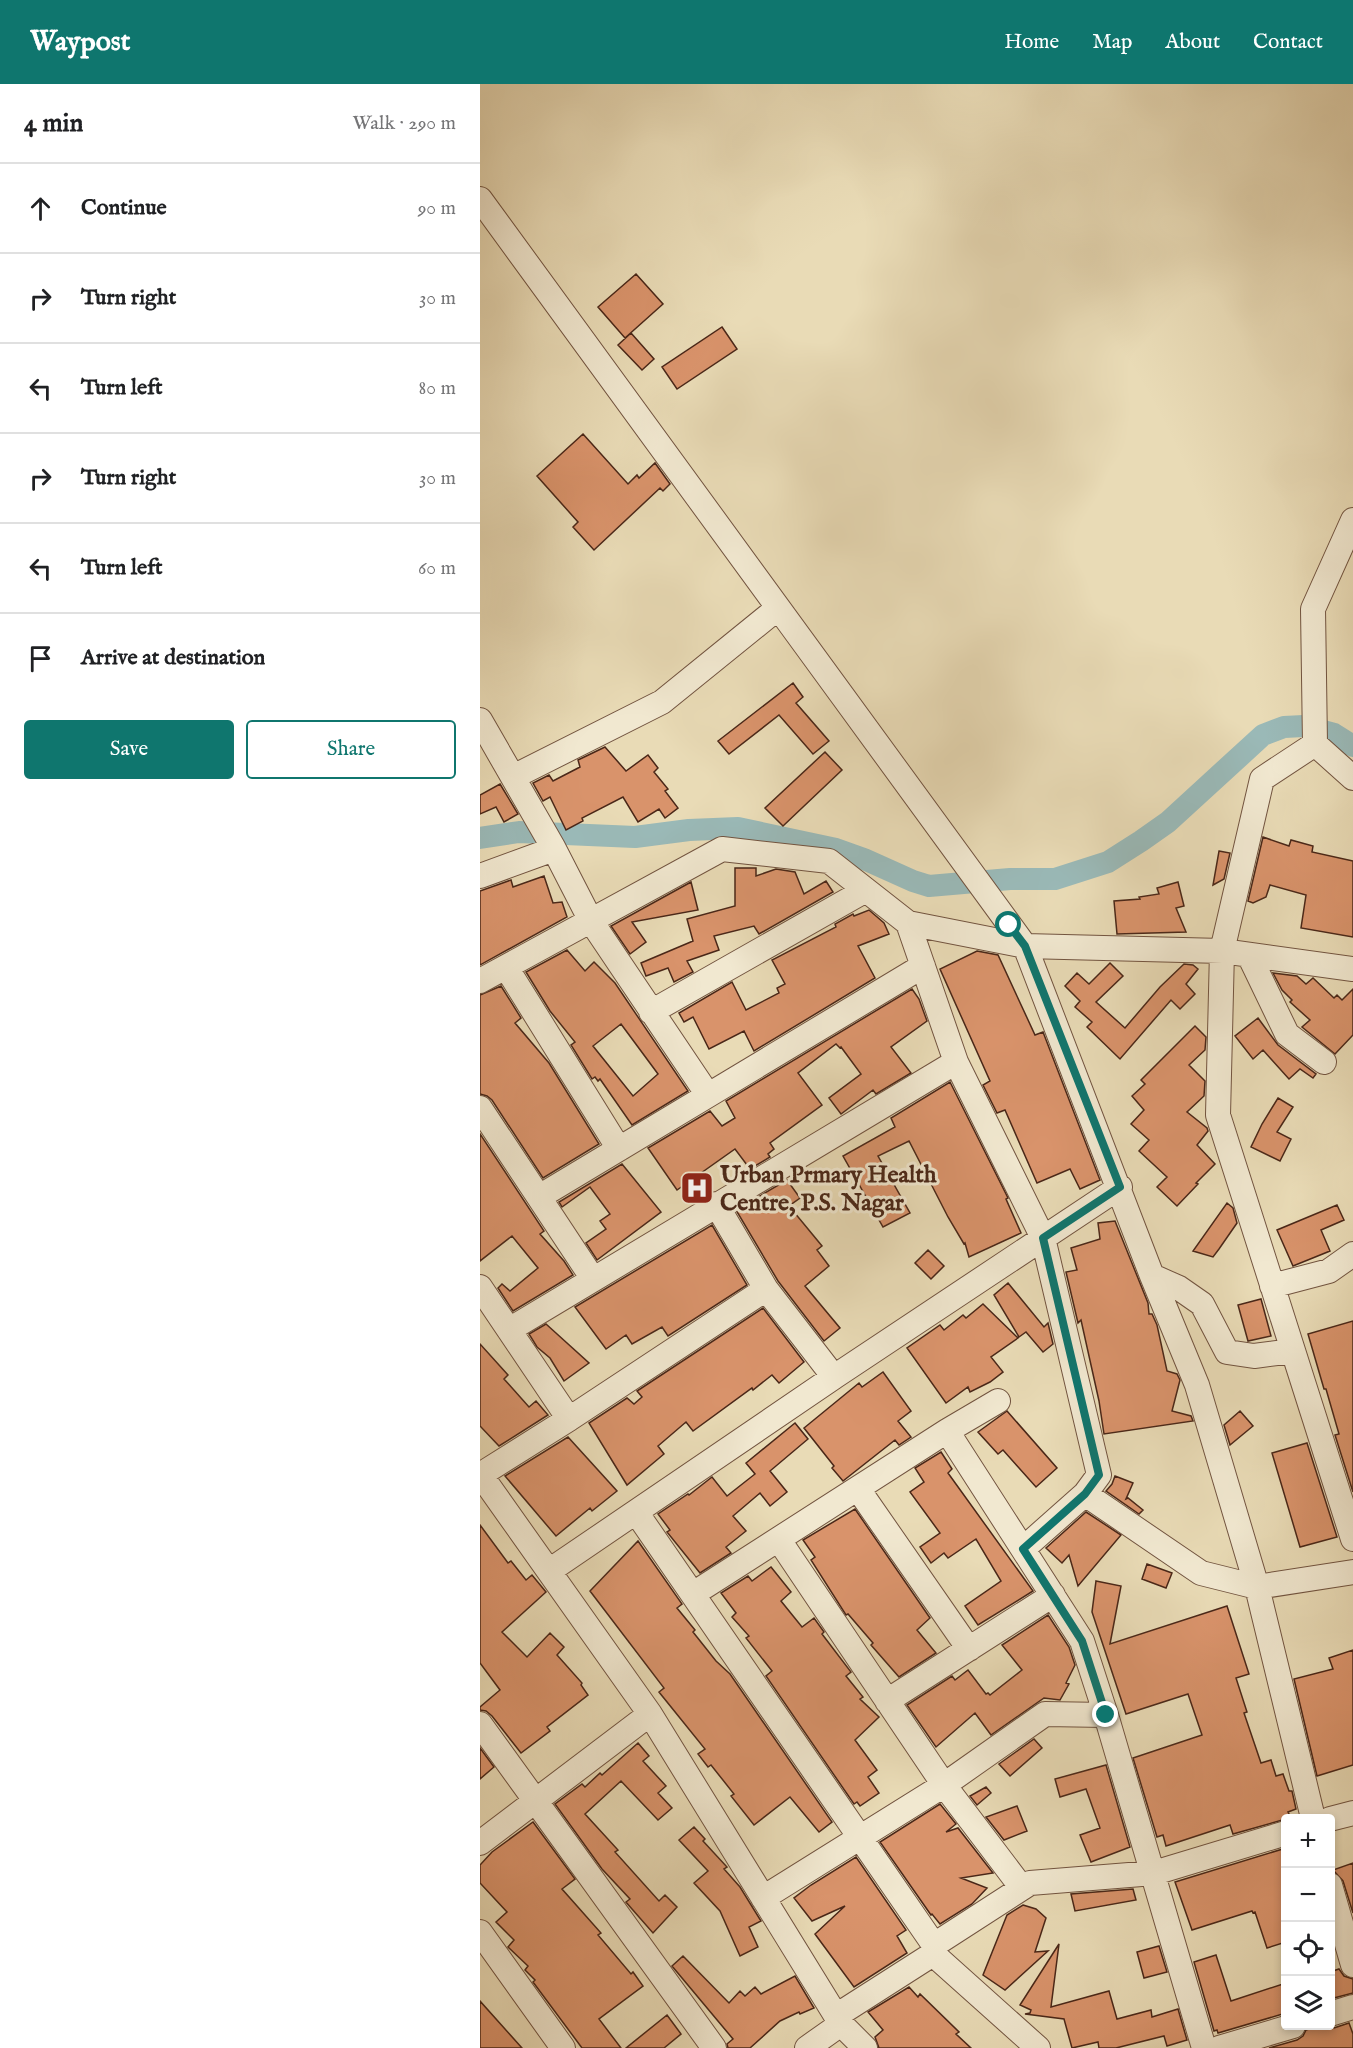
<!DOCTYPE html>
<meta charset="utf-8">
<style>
:root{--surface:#fff;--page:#f2f2f2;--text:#202124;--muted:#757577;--line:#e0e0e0;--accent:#0f766e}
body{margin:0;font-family:"IM FELL English",serif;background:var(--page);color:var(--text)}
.controls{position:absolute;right:18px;bottom:18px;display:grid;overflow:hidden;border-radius:6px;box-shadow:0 3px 9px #0003}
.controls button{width:54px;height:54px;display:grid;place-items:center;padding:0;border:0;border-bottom:2px solid var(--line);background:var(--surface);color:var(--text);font:30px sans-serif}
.stop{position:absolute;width:18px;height:18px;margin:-14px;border:4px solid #0f766e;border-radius:50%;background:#fff}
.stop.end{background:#0f766e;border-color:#fff;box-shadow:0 2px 6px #0008}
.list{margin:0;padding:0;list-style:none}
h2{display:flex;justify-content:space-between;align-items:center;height:78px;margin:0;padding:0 24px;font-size:26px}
h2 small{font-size:20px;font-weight:400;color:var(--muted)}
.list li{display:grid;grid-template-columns:39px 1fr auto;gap:18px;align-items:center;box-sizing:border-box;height:90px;padding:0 24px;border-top:2px solid var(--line)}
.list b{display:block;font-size:22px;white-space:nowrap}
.list em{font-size:20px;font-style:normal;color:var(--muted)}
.actions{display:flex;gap:12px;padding:18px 24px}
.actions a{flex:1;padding:14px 0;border:2px solid var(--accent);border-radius:6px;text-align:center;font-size:21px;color:var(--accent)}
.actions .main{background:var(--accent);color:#fff}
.icon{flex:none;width:33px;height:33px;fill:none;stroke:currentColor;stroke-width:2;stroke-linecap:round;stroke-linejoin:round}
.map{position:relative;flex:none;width:873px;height:1964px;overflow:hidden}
header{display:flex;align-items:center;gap:36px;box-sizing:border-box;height:84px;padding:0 30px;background:var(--accent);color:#fff}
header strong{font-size:28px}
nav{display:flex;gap:33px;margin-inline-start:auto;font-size:21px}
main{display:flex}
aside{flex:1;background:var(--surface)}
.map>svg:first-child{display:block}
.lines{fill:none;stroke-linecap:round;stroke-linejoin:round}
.canal{stroke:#9ab9b7;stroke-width:22}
.building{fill:#d9936b;stroke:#4a2718;stroke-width:1.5;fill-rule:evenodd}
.minor-casing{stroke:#725440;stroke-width:26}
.minor{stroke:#f1e8d0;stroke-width:24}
.route{stroke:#0f766e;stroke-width:8}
.labels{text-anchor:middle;stroke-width:6;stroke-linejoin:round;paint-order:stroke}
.poi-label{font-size:24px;font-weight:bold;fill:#4a2718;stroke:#f1e8d0;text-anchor:start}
</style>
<header>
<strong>Waypost</strong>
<nav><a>Home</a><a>Map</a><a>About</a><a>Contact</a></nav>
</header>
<main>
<aside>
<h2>4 min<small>Walk · 290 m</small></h2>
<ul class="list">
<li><svg class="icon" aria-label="ahead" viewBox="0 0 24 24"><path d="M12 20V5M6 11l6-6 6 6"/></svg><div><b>Continue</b></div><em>90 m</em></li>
<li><svg class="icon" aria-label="right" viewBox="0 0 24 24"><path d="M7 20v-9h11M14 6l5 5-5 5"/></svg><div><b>Turn right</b></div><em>30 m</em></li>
<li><svg class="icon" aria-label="left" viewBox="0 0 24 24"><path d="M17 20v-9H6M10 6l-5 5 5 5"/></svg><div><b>Turn left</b></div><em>80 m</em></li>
<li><svg class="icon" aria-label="right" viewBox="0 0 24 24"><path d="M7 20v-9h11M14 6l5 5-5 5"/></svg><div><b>Turn right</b></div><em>30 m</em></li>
<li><svg class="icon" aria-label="left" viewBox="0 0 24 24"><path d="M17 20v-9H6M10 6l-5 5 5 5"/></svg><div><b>Turn left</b></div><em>60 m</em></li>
<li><svg class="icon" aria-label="arrive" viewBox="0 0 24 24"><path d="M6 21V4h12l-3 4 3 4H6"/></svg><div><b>Arrive at destination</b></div></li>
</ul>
<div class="actions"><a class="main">Save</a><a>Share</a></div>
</aside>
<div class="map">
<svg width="873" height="1964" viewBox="0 0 873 1964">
<rect width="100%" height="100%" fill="#e9dbb6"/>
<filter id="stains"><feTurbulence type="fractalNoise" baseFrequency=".00333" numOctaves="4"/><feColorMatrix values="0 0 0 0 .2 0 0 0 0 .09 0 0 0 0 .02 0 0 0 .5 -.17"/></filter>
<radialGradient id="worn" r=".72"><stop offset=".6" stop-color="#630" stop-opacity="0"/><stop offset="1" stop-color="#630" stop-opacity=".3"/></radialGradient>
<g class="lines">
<path class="canal" d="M0 754 39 748 155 753 209 746 258 744 356 765 384 775 433 797 449 802 530 795H575L628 778 661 757 688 738 783 651 804 643 824 642 854 650 873 662"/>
</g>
<path class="building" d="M156 190 183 220 145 254 118 223Z
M242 243 257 265 197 305 182 283Z
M151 249 174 275 162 286 138 261Z
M103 350 148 400 157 391 159 394 175 379 190 400 183 407 180 404 114 466 93 443 98 438 57 392Z
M313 599 323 613 316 619 349 657 333 670 299 631 249 670 238 657Z
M125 663 146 687 168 671 178 684 174 688 188 705 185 707 198 724 185 734 179 725 158 738 143 713 102 734 103 737 86 746 70 713 63 717 53 699 69 691 73 697 100 683 98 676Z
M345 668 362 686 303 742 285 724Z
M20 700 38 730 24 738 16 723 0 730V711Z
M783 753 809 762 811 756 833 762 832 768 873 777V853L821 844 826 811 790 801 786 813 773 819 768 817Z
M739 767 750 769 744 795 733 801Z
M255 784H276V792L296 785 315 788 324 810 346 797 353 808 279 850 274 842 234 852 239 866 207 877 213 888 194 898 188 884 166 892 161 879 213 857 207 835 255 822Z
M64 792 73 819 82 818 87 833 0 881V807L31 796 33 803Z
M211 798 218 826 152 838 166 858 150 870 131 842Z
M698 798 704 822 696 824 706 848 637 850 634 817 660 815 659 813 679 810 677 804Z
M389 826 404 839 409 850 378 862 395 894 274 967 264 947 229 965 213 933 204 938 199 929 252 898 266 926 299 909 297 904 305 900 292 876 356 843 355 840 373 830 374 832Z
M87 866 105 887 114 878 135 899 208 1007 152 1041 120 995 118 997 115 993 112 995 91 961 95 958 70 927 46 888ZM141 940 178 990 153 1012 113 962Z
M497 867 518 871 555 951 563 948 620 1096 600 1105 590 1085 557 1099 525 1026 517 1029 503 1001 510 997 460 885Z
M630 879 643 892 616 918 645 944 680 903 704 880 713 881 718 885 706 900 715 910 700 925 691 916 640 975 607 943 612 938 595 923 600 917 585 902 597 889 609 900Z
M793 889 817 892 826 900 833 894 854 914 857 911 862 916 873 905V951L855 970 822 943 830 936 810 918 812 916 802 906Z
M21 902 41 934 35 939 69 979 119 1060 63 1094 12 1016 7 1012 0 1010V911Z
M432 905 439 915 447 937 411 963 431 989 396 1010 393 1006 361 1030 349 1014 381 990 361 963 360 964 356 960 318 989 342 1021 290 1059 294 1065 288 1070 290 1073 270 1085 255 1065 197 1106 168 1064 230 1027 242 1042 255 1034 246 1017Z
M778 934 798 961 836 990 833 994 820 985 809 995 783 966 773 975 755 952Z
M715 942 726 953 725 966 709 981 725 997 724 1012 707 1028 727 1044 728 1047 717 1061 735 1080 716 1099 718 1100 697 1122 677 1103 687 1093 659 1067 669 1056 651 1040 664 1026 652 1012 665 1000 661 996Z
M470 998 528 1114 526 1115 541 1149 489 1173 485 1159 484 1160 468 1133 429 1057 398 1072 430 1129 403 1143 363 1072 415 1043 411 1034Z
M798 1014 813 1023 797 1048 811 1055 800 1077 771 1063 782 1040Z
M0 1050 64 1147 60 1150 84 1177 93 1191 33 1227 18 1204 22 1200 30 1207 58 1184 32 1152 0 1177Z
M142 1080 181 1128 117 1176 106 1159 126 1145 120 1137 130 1130 110 1103 82 1123 79 1118Z
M307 1096 320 1114 309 1122 342 1162 337 1166 349 1182 325 1202 360 1244 344 1257 298 1197 256 1126Z
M747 1119 753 1124 757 1139 739 1165 733 1173 713 1167Z
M857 1121 864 1136 841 1146 850 1167 813 1182 797 1146Z
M635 1137 668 1219 669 1230H672L677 1241 687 1287 697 1290 700 1296 692 1327 711 1332 713 1337 624 1350 619 1317 601 1236 598 1239 586 1188 597 1186 591 1164 620 1155 618 1139Z
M232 1141 267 1201 188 1252 182 1243 152 1260 146 1251 126 1265 95 1223Z
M448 1166 464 1182 451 1195 435 1179Z
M528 1199 564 1243 568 1239 573 1260 563 1268 546 1248 539 1253 514 1211Z
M781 1215 791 1252 768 1257 758 1221Z
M503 1220 538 1254 511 1273 523 1288 510 1298 490 1308 488 1303 466 1319 427 1264 460 1241 464 1246 483 1231 486 1234Z
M283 1224 324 1278 299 1299 292 1291 273 1306 272 1304 213 1347 206 1338 178 1362 184 1370 147 1401 109 1339 147 1314 154 1320 162 1313 157 1307Z
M873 1237V1408L855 1351 859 1350 846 1305H844L828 1250Z
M66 1240 109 1279 84 1297 70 1274 57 1263 49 1250Z
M0 1260 28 1291 24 1295 49 1323 56 1317 68 1331 19 1362 0 1342Z
M403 1288 431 1327 418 1337 431 1353 419 1361 415 1356 363 1397 352 1384 354 1382 324 1344 379 1299 382 1303Z
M527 1327 577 1384 556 1403 523 1366 518 1370 498 1348Z
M760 1327 773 1342 750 1361 744 1341Z
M315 1339 328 1355 290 1387 307 1408 290 1422 280 1409 253 1432 266 1447 246 1463 251 1469 220 1489 187 1448 190 1446 178 1430 208 1410 209 1411 232 1393 247 1412 275 1390 266 1379Z
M88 1353 137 1407 112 1427 110 1424 76 1452 25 1392Z
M827 1359 857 1453 820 1463 792 1369Z
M461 1368 472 1385 468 1389 553 1507 498 1541 485 1522 521 1497 496 1455 468 1474 464 1469 451 1479 440 1463 460 1449 430 1408 444 1398 435 1384Z
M635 1392 653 1399 646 1415 648 1414 663 1426 659 1430 626 1407 632 1400Z
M375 1425 450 1534 437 1546 456 1569 419 1593 391 1561 393 1559 368 1530 366 1531 331 1476 335 1473 323 1456Z
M606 1428 641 1451 598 1502 589 1471 582 1479 566 1464Z
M0 1441 28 1479 31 1477 46 1496 52 1491 66 1508 22 1548 47 1573 70 1549 84 1563 77 1571 102 1599 101 1601 108 1611 67 1643 70 1647 41 1669 12 1632 6 1627 0 1626V1623L20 1606 0 1579Z
M158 1457 202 1520 197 1524 215 1546 213 1548 236 1577 250 1590 352 1738 339 1748 310 1713 274 1741 251 1712 254 1710 231 1681 228 1683 218 1670 225 1665 179 1608 184 1604 110 1507Z
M667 1480 692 1489 686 1504 662 1495Z
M291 1483 311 1508 301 1517 322 1543 334 1534 344 1548 342 1550 371 1588 366 1592 383 1613 380 1615 399 1633 375 1656 397 1686 388 1693 399 1709 380 1722 377 1718 374 1720 286 1592 292 1587 266 1554 269 1552 252 1533 256 1529 241 1509 268 1492 272 1497Z
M616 1497 641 1502 630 1560 747 1522 769 1590 756 1594 767 1628 764 1629 781 1679 791 1676 796 1692 803 1690 809 1707H812L816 1725 808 1728 809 1730 806 1732V1735L753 1750 750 1741 686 1762 683 1751 677 1753 653 1674 722 1651 708 1610 646 1630 612 1528Z
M568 1531 589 1563 595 1581 586 1599 589 1600 580 1616 564 1614 511 1651 495 1629 456 1663 427 1621 472 1592 475 1596 488 1586 506 1610 508 1609 510 1611 542 1586 522 1561Z
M873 1566V1681L837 1692 814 1595 853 1585 849 1574Z
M554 1655 562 1664 530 1692 519 1680Z
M158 1659 169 1672 163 1677 186 1702 178 1709 192 1724 178 1736 141 1697 105 1730 138 1766 135 1768 179 1817 185 1811 197 1823 173 1849 152 1825 146 1818 150 1815 122 1785 75 1720 102 1700 105 1703 120 1689 122 1691Z
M0 1664 14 1683 0 1695Z
M626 1681 650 1763 611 1778 600 1751 620 1744 606 1705 580 1713 575 1695Z
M506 1703 511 1709 497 1721 490 1712Z
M460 1720 476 1740 466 1748 478 1744 513 1789 481 1794 507 1804 492 1820 460 1840 452 1830 451 1831 400 1758Z
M537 1722 547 1747 524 1756 506 1733Z
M53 1738 95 1795 82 1805 121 1849 118 1851 151 1890 153 1888 163 1902 119 1935 141 1964H102L53 1898 55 1896 45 1886 48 1882 28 1863 34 1856 16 1838 27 1828 0 1799V1781L12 1768Z
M214 1743 225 1755 223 1757 247 1783 244 1785 260 1803 281 1837 269 1843 278 1863 260 1872 240 1827 214 1799 228 1787 199 1756Z
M806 1764V1858L787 1864 775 1828 773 1829 772 1827 712 1846 695 1798Z
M376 1773 426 1846 417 1852 427 1869 374 1903 335 1850 365 1822 332 1837 314 1814 331 1801Z
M873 1779V1829L863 1797 853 1786Z
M653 1805 656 1816 595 1827 591 1810Z
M543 1821 556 1825 566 1834 555 1868 568 1867 525 1906 503 1891 527 1831Z
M579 1860 571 1923 629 1907 637 1935 671 1926 672 1933 698 1925 707 1956 687 1962 684 1952 636 1964H619L618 1958 592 1964 584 1935 545 1930 550 1929 551 1926 540 1921Z
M679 1862 687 1888 664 1894 657 1868Z
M736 1871 751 1917 806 1899V1929L738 1949 737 1946 734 1947 714 1878Z
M203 1872 249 1919 260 1907 265 1912 275 1903 281 1910 315 1892 334 1924 320 1930 319 1928 300 1937 270 1964H248L247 1960 253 1955 192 1882Z
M859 1885 864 1892 873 1895V1909L850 1915V1888Z
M429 1903 438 1913 440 1910 479 1948 476 1950 491 1964H399L395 1953 403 1946 388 1928Z
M0 1917 42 1964H0Z
M187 1931 201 1950 184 1964H146Z
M869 1939 873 1950V1964H789L817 1956 823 1952 826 1946 841 1941 854 1944Z"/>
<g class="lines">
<g class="minor-casing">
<path id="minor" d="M0 115 545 862 672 1192 717 1301 777 1503 833 1734
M0 636 73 763 111 837 228 1011
M835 660 833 525 873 436
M33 693 182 618 298 524
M873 694 835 660 782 695 742 867 738 1031 873 1455
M0 792 74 765
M428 839 476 978
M769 871 807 950 844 978
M26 883 139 1065
M0 897 242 765 349 777 428 839 545 862 742 867 873 885
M171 928 386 806
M0 1024 113 1195
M59 1113 443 882
M236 1120 286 1205
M672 1192 699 1204 722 1220 747 1268 774 1272 813 1267
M792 1202 849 1187 873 1170
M0 1203 89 1335 0 1391
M29 1246 476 978 563 1154 619 1391 605 1410 721 1489 777 1503 873 1488
M89 1335 286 1205 354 1293 640 1103
M467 1347 518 1317
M0 1390 170 1630
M378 1405 489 1565
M156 1428 454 1861 453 1870 356 1932
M299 1456 464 1701 542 1804
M543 1465 605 1410
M69 1487 354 1293
M213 1510 467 1347 602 1557 626 1631 565 1630 464 1701 283 1814
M407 1617 573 1511
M626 1631 724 1964
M0 1640 234 1964
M850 1735 873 1729
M0 1759 170 1630 361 1940 385 1964
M850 1801 873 1881
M0 1848 83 1964
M454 1861 550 1799 674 1789 806 1749
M453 1870 558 1964
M850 1930 873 1923
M327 1964 361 1940
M739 1964 813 1942"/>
</g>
<use href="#minor" class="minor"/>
</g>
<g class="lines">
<path class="route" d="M529 841 545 862 640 1103 563 1154 619 1391 605 1410 543 1465 602 1557 626 1631"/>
</g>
<defs>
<g id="hospital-square" transform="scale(1.725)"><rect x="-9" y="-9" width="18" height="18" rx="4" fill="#8f2418" stroke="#f1e8d0"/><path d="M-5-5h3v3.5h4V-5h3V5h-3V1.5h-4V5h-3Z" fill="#fff"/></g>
</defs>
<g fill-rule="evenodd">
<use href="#hospital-square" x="217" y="1104"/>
</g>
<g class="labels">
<g class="poi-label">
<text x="240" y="1098">Urban Prmary Health<tspan x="240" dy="28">Centre, P.S. Nagar</tspan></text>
</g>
</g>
<rect width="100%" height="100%" filter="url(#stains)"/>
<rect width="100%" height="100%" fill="url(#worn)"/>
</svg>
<div class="controls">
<button>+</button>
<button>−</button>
<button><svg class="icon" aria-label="locate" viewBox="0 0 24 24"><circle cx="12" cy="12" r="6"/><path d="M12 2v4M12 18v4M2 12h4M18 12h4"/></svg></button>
<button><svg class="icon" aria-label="layers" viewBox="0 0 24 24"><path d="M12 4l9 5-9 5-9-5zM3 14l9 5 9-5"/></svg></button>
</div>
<div class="stop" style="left:529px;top:841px"></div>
<div class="stop end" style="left:626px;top:1631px"></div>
</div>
</main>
